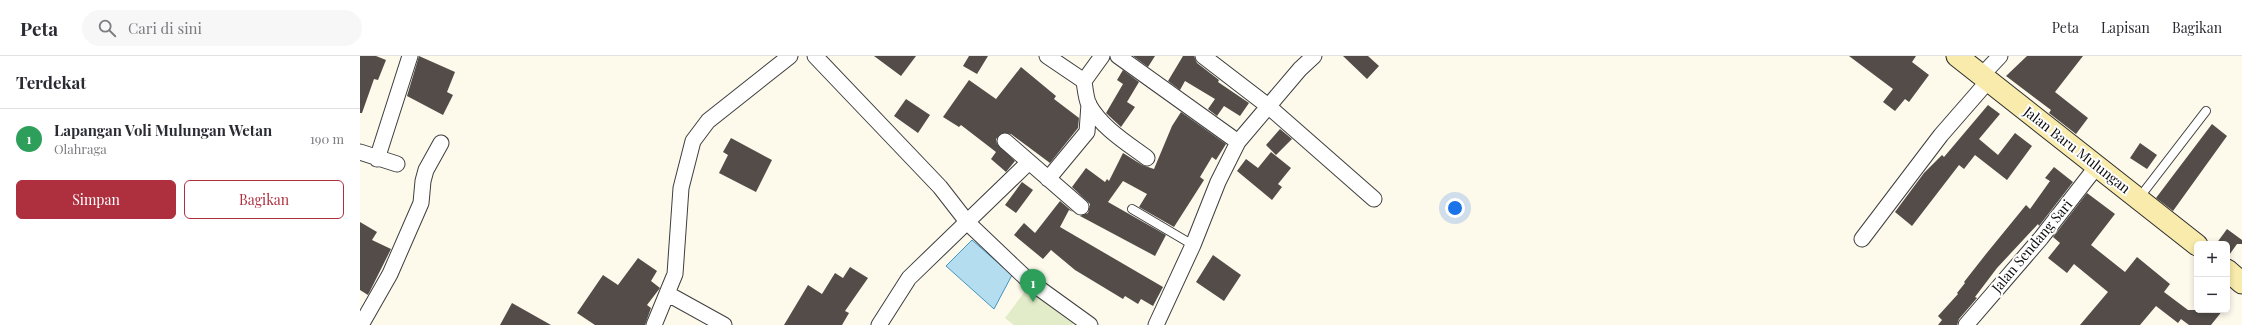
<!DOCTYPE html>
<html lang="id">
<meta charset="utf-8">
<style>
:root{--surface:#fff;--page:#f7f7f7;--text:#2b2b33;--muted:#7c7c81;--line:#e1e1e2;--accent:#ae303e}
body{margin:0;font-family:"Playfair Display",serif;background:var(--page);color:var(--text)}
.controls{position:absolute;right:12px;bottom:12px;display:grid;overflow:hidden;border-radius:6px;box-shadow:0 2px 6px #0003}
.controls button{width:36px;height:36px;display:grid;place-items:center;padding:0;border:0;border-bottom:1px solid var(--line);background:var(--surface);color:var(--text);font:20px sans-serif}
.you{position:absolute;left:1095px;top:152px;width:14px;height:14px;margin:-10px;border:3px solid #fff;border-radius:50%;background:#1a73e8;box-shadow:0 0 0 6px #1a73e833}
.badge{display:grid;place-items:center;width:26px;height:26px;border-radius:50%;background:var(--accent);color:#fff;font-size:13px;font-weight:700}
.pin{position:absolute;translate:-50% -33px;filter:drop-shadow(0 1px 2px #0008)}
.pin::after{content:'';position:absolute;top:21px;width:14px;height:12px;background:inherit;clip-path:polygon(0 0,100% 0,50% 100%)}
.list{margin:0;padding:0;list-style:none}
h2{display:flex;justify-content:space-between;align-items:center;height:52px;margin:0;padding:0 16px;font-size:17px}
h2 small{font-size:13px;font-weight:400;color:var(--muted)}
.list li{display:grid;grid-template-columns:26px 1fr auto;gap:12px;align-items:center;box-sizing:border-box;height:60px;padding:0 16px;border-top:1px solid var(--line)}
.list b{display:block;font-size:15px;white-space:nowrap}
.list p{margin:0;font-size:13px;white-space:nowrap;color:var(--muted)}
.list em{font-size:13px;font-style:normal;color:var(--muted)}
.actions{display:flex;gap:8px;padding:12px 16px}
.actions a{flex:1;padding:9px 0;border:1px solid var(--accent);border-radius:6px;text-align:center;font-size:14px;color:var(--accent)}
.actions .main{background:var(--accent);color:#fff}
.icon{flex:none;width:22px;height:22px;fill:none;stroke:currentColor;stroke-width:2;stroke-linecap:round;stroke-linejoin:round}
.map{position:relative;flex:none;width:1882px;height:269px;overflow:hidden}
header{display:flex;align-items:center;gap:24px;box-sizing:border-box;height:56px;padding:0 20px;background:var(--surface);border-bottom:1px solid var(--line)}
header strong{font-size:19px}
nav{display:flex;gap:22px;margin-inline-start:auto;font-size:14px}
.search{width:280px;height:36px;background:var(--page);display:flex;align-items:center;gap:10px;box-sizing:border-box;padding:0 14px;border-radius:22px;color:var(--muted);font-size:15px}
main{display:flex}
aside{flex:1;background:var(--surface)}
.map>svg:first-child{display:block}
.pitch{fill:#e2ecc9}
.water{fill:#b4ddf0;stroke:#4196c1}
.building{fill:#534c49}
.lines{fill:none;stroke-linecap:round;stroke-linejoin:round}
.service-casing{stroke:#3e3e3e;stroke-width:10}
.minor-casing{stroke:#3e3e3e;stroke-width:17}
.secondary-casing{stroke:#2d2d2d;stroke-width:23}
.service{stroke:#fff;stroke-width:8}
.minor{stroke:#fff;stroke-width:15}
.secondary{stroke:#f8ebab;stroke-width:21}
.labels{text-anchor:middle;stroke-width:4;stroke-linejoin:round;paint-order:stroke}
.street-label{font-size:14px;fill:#0b0b0b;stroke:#fff}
</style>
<header>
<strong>Peta</strong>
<div class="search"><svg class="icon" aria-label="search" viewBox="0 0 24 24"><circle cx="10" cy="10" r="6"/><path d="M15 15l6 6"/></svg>Cari di sini</div>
<nav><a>Peta</a><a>Lapisan</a><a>Bagikan</a></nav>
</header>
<main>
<aside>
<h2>Terdekat<small></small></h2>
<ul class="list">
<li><span class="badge" style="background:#2e9e5b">1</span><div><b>Lapangan Voli Mulungan Wetan</b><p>Olahraga</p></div><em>190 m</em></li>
</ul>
<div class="actions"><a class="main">Simpan</a><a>Bagikan</a></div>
</aside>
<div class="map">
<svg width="1882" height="269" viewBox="0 0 1882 269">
<rect width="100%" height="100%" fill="#fdf9eb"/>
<path class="pitch" d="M669 230 714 267 712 269H654L645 262Z"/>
<path class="water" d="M612 184 652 219 634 253 586 210Z"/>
<path class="building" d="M0 0H16L26 4 18 24 14 23 2 57H0Z
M59 0 95 16 87 36 93 39 83 59 47 40Z
M514 0H556L541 20Z
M609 0H628L617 18 603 10Z
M773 0H795L788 11Z
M823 0H834L837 7 859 24 858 26 889 47 880 60 864 50 857 60 848 53 855 43 825 25 820 34 808 25Z
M983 0H1008L1019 10 1007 23Z
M1489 0H1556L1552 6 1569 19 1549 46 1545 43 1535 55 1523 46 1533 33Z
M1667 0H1723L1695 36 1728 62 1716 78 1689 57 1691 54 1646 20Z
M661 11 696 40 694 43 719 62 718 72 690 107 651 78 642 77 636 83 637 88 655 105 646 116 631 103 636 96 601 69 599 71 583 61 609 24 636 43Z
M763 14 779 26 767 46 775 51 761 71 746 57 763 28 757 24Z
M546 43 570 59 558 77 534 60Z
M1628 49 1640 58 1619 83 1638 99 1655 77 1672 90 1647 124 1615 99 1604 113 1599 109 1552 170 1535 156 1564 117 1582 99 1584 101Z
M821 56 866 88 856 104 852 101 840 121 844 124 814 171 779 151 787 138 763 125 748 146 806 179 795 200 720 160 728 157 730 148 712 131 726 112 745 126 747 123 749 125 763 97 782 109 794 113 812 70Z
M1852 68 1867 80 1813 155 1796 142Z
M920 73 932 83 916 99 906 89Z
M371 82 412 104 396 136 359 117 368 99 363 96Z
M1780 87 1797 99 1787 113 1770 102Z
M911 96 931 112 918 128 922 131 912 144 877 115 886 103 898 112Z
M1694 111 1713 126 1679 170 1678 168 1637 212 1615 241 1617 242 1599 263 1597 269H1578L1582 264 1578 260 1598 238 1597 237 1605 227 1604 226 1626 198 1666 149 1670 153 1690 125 1685 122Z
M662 126 673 134 656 157 645 149Z
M1727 137 1755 158 1731 189 1765 216 1777 201 1810 228 1804 236 1828 254H1863L1851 269H1829L1821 263 1818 267 1796 250 1780 269H1720L1748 236 1714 208 1707 217 1688 202 1700 187 1693 181Z
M700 145 713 156 709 154 700 171 803 231 793 250 781 243 778 248 765 240 763 243 715 214 691 194 683 203 654 179 664 167 675 177Z
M0 166 17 176 12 184 31 193 8 239 0 234Z
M1867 173 1882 184V188H1877L1867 202V188H1856Z
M853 199 881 219 864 245 836 226Z
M278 202 297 215 291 225 300 232 287 249 291 252 285 269H235L217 257 243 219 258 229Z
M490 211 508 222 485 255 489 257 482 269H424L448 229 462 238 475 217 483 222Z
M152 247 191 269H140Z"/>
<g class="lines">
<g class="service-casing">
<path id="service" d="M1779 142 1846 55
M772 153 833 189"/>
</g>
<g class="minor-casing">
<path id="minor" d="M455 0 580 131 608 167 669 225 730 269
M687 0 724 25C725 32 726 43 729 49 742 72 767 87 787 102
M758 0 878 86
M843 0 908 50 1014 143
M1622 19 1640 0
M724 25 742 0
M645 85 721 151
M0 96 37 108
M17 103 50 0
M688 123 727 76 729 48
M1502 183 1581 79 1629 24
M308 238 364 269
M1 269 30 218 61 147 63 125 66 114 81 87
M294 269 315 218 321 132 333 85 348 65 430 0
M519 269 549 222 669 106
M796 269 833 189 858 126 878 86 940 13 954 0
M1606 269 1681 182 1737 110"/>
</g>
<g class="secondary-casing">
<path id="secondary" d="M1597 0 1837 189
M1867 214 1882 227"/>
</g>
<use href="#service" class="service"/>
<use href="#minor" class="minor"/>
<use href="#secondary" class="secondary"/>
</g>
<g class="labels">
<g class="street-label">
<text transform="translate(1717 94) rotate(38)" y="5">Jalan Baru Mulungan</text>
<text transform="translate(1672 190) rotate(-50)" y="5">Jalan Sendang Sari</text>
</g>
</g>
</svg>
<div class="controls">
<button>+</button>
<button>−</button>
</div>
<div class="you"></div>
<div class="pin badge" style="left:673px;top:246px;background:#2e9e5b">1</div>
</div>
</main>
